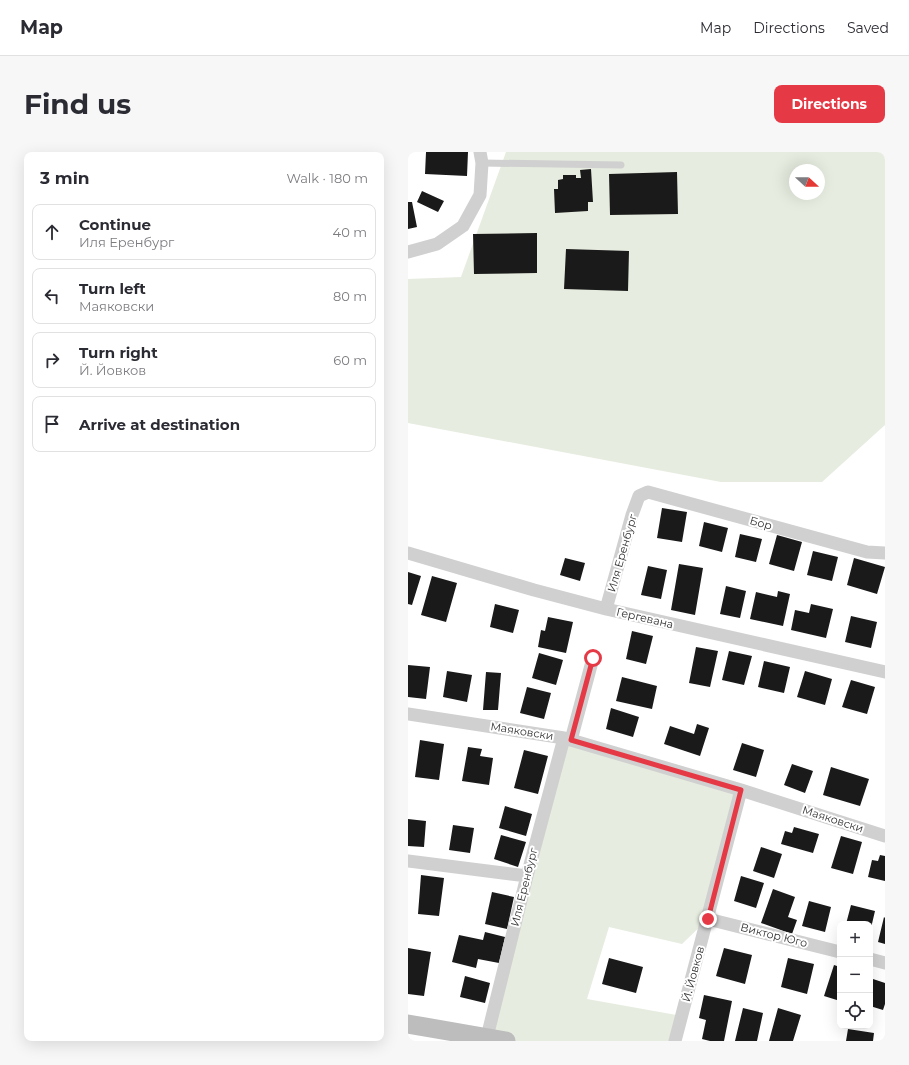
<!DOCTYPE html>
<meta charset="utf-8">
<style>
:root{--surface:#fff;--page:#f7f7f7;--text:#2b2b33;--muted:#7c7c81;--line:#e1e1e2;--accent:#e63946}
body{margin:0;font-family:Montserrat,sans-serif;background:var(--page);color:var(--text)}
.controls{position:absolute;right:12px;bottom:12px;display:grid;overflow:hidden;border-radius:8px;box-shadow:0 4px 16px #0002}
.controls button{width:36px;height:36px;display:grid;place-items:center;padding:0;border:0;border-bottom:1px solid var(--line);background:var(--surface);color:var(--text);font:20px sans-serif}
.compass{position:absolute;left:381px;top:12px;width:36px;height:36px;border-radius:50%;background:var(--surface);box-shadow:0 4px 16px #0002;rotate:111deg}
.stop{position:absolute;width:12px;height:12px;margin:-9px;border:3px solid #e63946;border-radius:50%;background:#fff}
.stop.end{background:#e63946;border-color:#fff;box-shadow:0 1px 4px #0008}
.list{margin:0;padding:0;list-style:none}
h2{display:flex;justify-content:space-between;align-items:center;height:52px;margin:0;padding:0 16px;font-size:17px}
h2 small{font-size:13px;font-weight:400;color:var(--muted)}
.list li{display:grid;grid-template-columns:26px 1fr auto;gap:12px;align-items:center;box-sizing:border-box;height:56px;margin:0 8px 8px;padding:0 8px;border:1px solid var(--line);border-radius:8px}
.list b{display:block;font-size:15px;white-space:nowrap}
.list p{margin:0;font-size:13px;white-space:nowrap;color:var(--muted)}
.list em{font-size:13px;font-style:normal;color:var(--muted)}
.icon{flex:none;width:22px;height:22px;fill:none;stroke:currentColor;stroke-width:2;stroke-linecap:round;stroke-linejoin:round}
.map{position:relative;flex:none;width:477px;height:889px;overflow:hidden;border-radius:8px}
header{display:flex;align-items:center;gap:24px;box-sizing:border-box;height:56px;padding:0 20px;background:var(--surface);border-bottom:1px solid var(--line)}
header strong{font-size:19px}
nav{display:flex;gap:22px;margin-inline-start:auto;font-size:14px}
.intro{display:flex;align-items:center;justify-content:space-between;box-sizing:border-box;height:96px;padding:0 24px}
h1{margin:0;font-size:28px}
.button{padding:10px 18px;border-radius:8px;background:var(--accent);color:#fff;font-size:14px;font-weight:700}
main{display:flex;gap:24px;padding:0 24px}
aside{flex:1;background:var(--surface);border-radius:8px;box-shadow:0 4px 16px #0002}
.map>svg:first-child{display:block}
.green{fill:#e6ecdf;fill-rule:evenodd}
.building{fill:#1a1a1a}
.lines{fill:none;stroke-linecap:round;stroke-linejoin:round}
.lane{stroke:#d0d0d0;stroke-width:7}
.street{stroke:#d0d0d0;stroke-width:13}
.secondary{stroke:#bdbdbd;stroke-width:19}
.route{stroke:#e63946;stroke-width:5}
.labels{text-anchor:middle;stroke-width:4;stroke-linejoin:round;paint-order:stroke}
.street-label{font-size:11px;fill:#333;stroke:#fff}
</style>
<header>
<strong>Map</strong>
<nav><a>Map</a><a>Directions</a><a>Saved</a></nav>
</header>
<div class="intro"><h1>Find us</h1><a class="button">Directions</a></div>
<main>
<aside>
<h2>3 min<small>Walk · 180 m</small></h2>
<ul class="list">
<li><svg class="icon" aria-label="ahead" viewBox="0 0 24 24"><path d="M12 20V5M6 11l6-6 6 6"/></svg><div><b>Continue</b><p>Иля Еренбург</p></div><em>40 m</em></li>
<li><svg class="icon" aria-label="left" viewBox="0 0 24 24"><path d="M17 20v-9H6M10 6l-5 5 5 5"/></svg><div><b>Turn left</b><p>Маяковски</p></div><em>80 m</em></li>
<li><svg class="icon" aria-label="right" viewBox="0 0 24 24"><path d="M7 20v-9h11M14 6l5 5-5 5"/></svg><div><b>Turn right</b><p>Й. Йовков</p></div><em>60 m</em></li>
<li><svg class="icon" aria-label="arrive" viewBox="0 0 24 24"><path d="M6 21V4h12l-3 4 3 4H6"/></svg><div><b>Arrive at destination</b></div></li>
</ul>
</aside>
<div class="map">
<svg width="477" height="889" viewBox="0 0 477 889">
<rect width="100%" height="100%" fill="#fff"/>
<path class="green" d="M98 0H477V273L414 330H313L0 271V127L53 125ZM387 18H411V42H387Z
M156 586 333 638 300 767 274 792 201 775 179 847 274 864 267 889H102L79 885Z"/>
<path class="building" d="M18 0H60L59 24 17 22Z
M183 17 185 50H180V59L147 61 146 37H150V28L155 27V23H168V26H173L172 18Z
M269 20 270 62 202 63 201 22Z
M14 39 36 49 30 60 9 50Z
M0 50H4L9 75 0 77Z
M129 81V121L66 122 65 82Z
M158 97 221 99 220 139 156 137Z
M254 356 279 360 274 390 249 386Z
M296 370 320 376 314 400 291 394Z
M332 382 354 387 348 410 327 405Z
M369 383 394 390 386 419 361 412Z
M405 399 430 405 424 429 399 423Z
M157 406 177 411 172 429 152 423Z
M446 406 477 415 469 442 439 433Z
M271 412 295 416 287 463 263 458Z
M240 414 259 418 253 447 233 443Z
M0 420 13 424 4 453 0 452Z
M24 424 49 431 38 470 13 463Z
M318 434 338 439 332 466 312 462Z
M370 439 382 442 375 474 342 467 348 440 369 445Z
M87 452 111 458 105 481 82 475Z
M403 452 425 457 418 486 383 478 387 458 401 461Z
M443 464 469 470 463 496 437 490Z
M140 465 165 470 158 501 130 495 133 478 137 479Z
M224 479 245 484 238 512 218 507Z
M288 495 310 499 302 535 281 531Z
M321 499 344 504 336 533 314 528Z
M131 501 155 508 148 533 124 526Z
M356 509 382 515 376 541 350 535Z
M0 513 22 515 18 547 0 545Z
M39 519 64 523 59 550 35 545Z
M397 519 424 527 417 553 389 545Z
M78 520 93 521 90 558H75Z
M214 525 249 534 244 557 208 549Z
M443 528 467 535 459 562 434 555Z
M119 535 143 541 136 567 112 561Z
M203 556 231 565 225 585 198 577Z
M289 572 301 576 292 604 256 592 262 574 286 582Z
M12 588 36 592 31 628 7 625Z
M334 591 356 598 348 625 325 618Z
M60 595 74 597 72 604 85 606 81 633 54 629Z
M116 598 140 604 130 642 106 636Z
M384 612 405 619 397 641 376 633Z
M423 615 461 627 452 654 415 643Z
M97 654 124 662 118 684 91 676Z
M0 667 18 669 16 695 0 694Z
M45 673 66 676 62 701 41 698Z
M386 675 411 682 405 701 373 692 377 679 384 681Z
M93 683 118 690 110 715 86 707Z
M433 684 454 690 445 722 423 716Z
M353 695 374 702 366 726 345 719Z
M472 703 477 704V729L460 725 464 708 470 709Z
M13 723 36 726 31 764 10 762Z
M333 724 356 731 348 756 326 749Z
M365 737 387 745 380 765 389 768 384 782 353 771Z
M84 740 106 745 99 777 77 772Z
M401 749 423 755 417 780 394 774Z
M443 753 467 759 463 776 462 772H438Z
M476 765 477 766V792L470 790Z
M77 780 97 785 91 811 70 807 68 816 44 810 51 783 75 788Z
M0 796 23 800 16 844 0 842Z
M316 796 344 803 337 832 308 824Z
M201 806 235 815 228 841 194 832Z
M380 806 406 812 399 842 373 835Z
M426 813 432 815V849L416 844Z
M57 824 82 831 77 851 52 845Z
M462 826 477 831V852L475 858 462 854Z
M296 843 324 849 316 889H302L294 887 298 868 291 866Z
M335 856 355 861 349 889H327Z
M370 856 393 863 385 889H361Z
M440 877 466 881 465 889H438Z"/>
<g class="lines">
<path class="lane" d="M74 11 213 13"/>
<path class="street" d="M0 100 29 92 55 74 72 43 74 11 72 0
M0 401 126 438 198 457 477 520
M198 457 224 363 231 344 240 340 459 400 477 401
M0 562 156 586 333 638 477 684
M163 588 185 506
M0 709 119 724
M300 767 432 800
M462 807 477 811
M79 885 119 724 156 586
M267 889 333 638"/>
<path class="secondary" d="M0 872 98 889"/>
</g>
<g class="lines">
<path class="route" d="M185 506 163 588 333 638 300 767"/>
</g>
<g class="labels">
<g class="street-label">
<text transform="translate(353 371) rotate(16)" y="4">Бор</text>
<text transform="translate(214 401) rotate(-74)" y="4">Иля Еренбург</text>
<text transform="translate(237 466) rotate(13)" y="4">Гергевана</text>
<text transform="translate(114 579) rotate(9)" y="4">Маяковски</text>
<text transform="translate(425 667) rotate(18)" y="4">Маяковски</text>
<text transform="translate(116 735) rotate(-76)" y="4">Иля Еренбург</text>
<text transform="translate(366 783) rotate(14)" y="4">Виктор Юго</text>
<text transform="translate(285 822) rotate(-75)" y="4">Й. Йовков</text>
</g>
</g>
</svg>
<div class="controls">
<button>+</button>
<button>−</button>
<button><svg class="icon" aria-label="locate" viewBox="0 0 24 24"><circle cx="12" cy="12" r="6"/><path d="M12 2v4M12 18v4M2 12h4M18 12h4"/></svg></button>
</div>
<svg class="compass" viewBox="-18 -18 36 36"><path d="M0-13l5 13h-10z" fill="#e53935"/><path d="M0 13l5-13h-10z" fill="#7c7c81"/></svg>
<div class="stop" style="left:185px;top:506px"></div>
<div class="stop end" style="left:300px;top:767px"></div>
</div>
</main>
